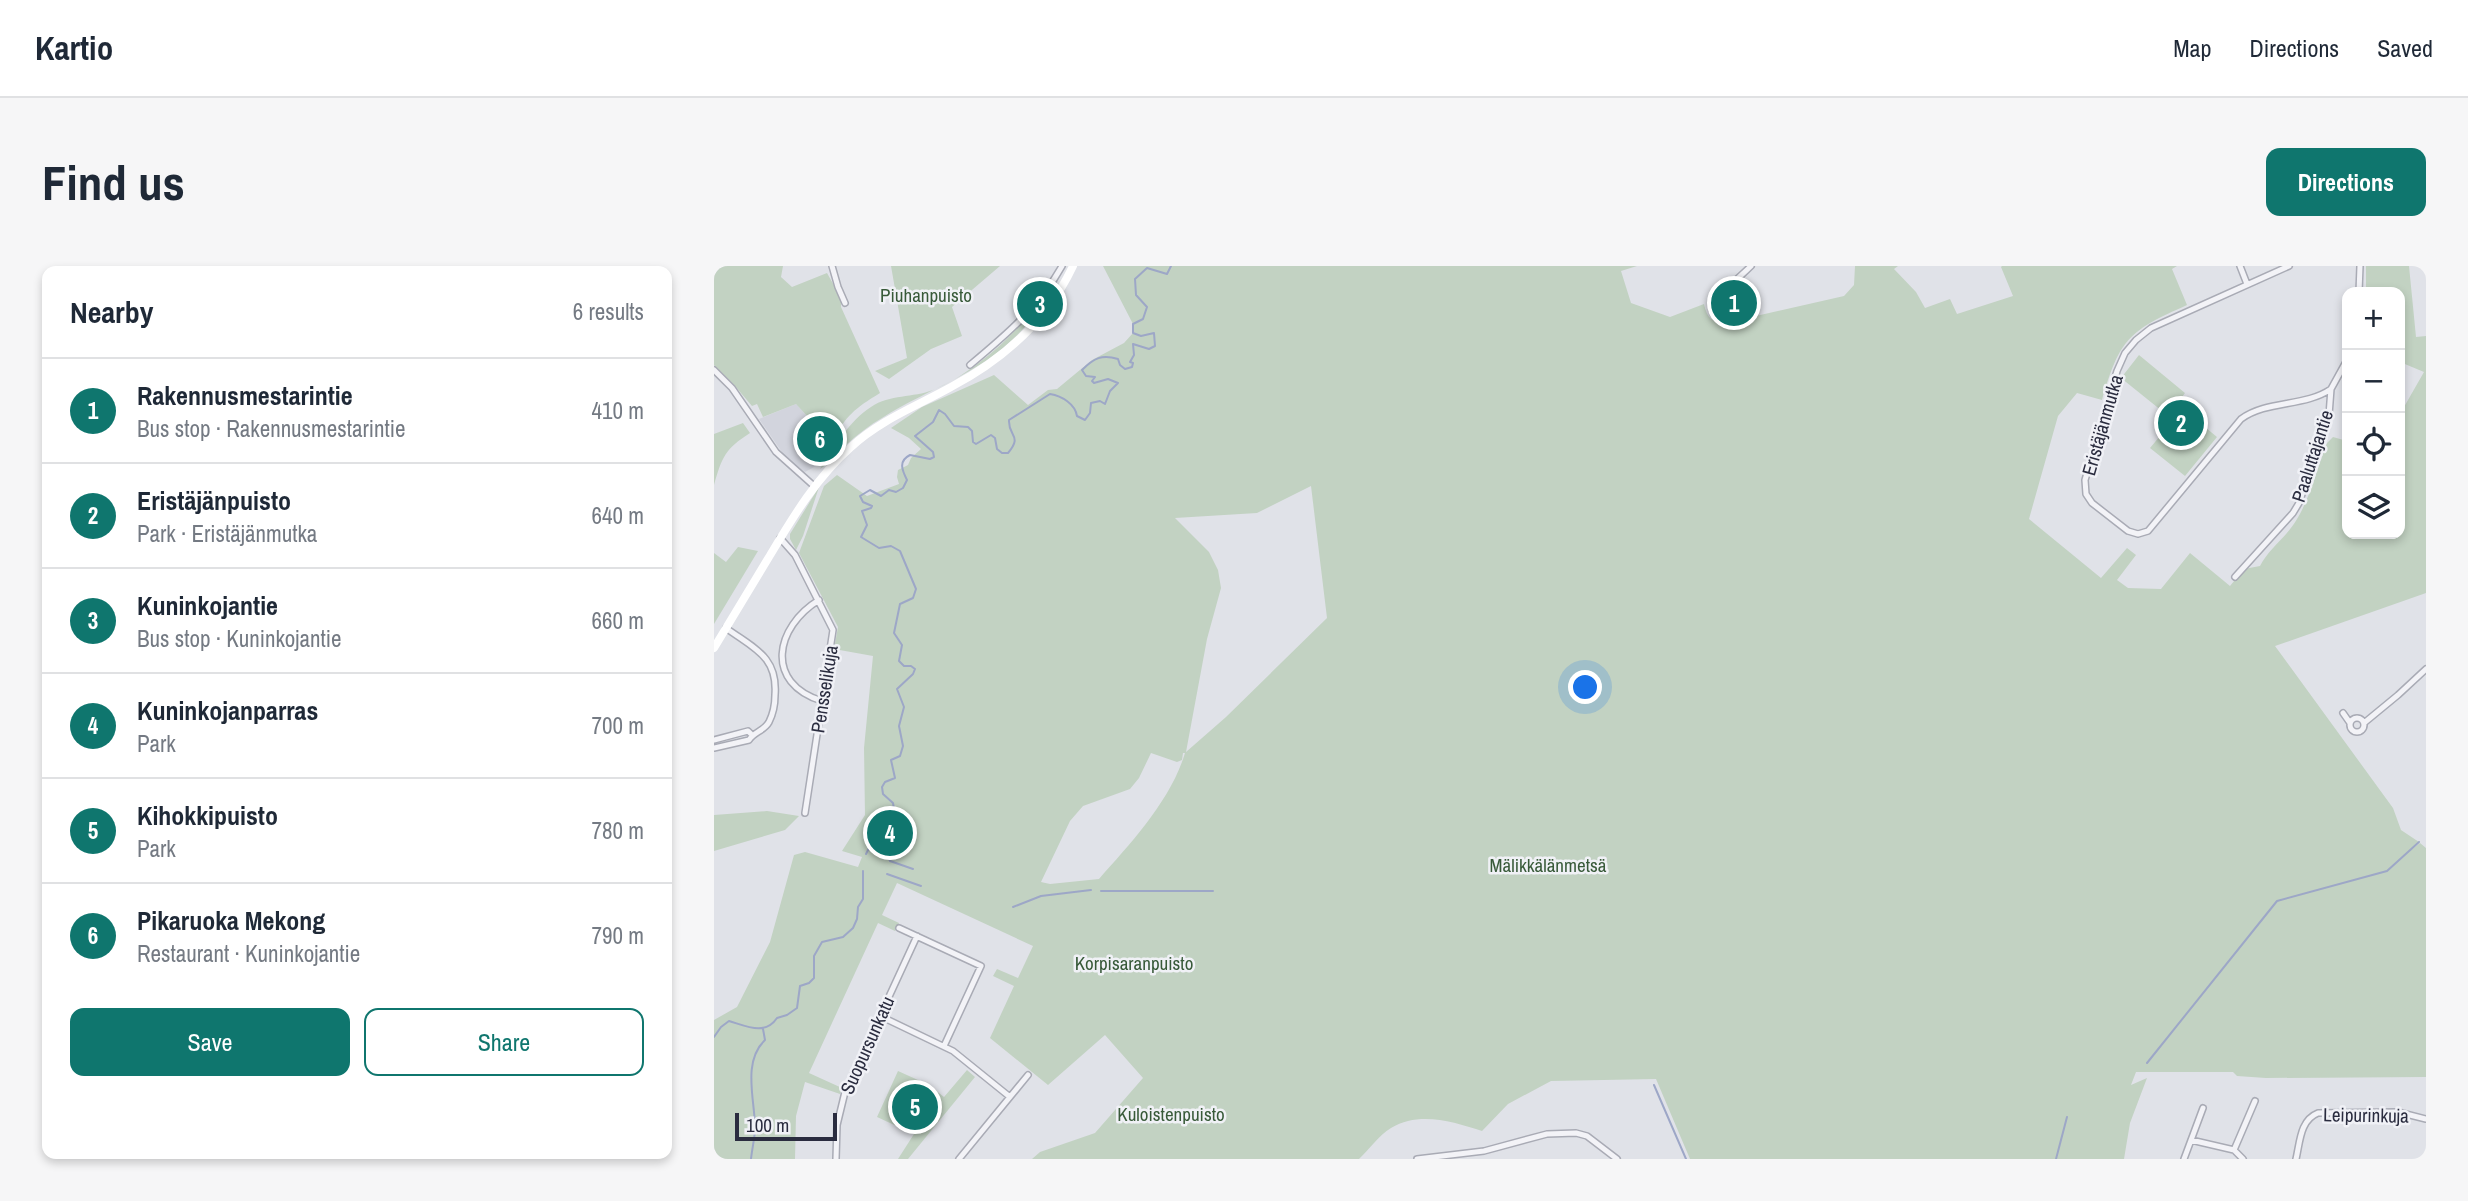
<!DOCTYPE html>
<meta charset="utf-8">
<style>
:root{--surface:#fff;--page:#f6f6f7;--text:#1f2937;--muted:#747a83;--line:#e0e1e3;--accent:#0f766e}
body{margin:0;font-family:"Archivo Narrow",sans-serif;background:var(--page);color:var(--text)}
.controls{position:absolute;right:21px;top:21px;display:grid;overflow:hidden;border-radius:14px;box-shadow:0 4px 10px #0003}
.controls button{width:63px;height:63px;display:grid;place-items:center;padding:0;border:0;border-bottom:2px solid var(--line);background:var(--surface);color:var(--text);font:35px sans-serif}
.scale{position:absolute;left:21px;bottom:18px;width:102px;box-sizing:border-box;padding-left:7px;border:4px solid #2a2c3f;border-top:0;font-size:19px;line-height:24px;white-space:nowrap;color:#2a2c3f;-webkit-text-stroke:5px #f0f1f6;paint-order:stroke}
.you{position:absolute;left:872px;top:422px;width:24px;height:24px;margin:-18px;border:5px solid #fff;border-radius:50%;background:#1a73e8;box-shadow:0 0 0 10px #1a73e833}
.badge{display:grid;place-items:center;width:46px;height:46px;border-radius:50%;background:var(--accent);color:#fff;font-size:23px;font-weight:700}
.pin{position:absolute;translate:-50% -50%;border:4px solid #fff;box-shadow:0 2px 7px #0006}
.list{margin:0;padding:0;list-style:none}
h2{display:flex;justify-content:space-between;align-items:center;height:91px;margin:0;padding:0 28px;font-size:30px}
h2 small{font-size:23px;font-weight:400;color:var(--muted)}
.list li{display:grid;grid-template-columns:46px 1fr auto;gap:21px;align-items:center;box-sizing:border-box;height:105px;padding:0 28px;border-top:2px solid var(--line)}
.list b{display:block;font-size:26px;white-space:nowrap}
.list p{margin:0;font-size:23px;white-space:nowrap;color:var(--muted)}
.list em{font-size:23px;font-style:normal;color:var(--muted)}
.actions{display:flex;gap:14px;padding:21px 28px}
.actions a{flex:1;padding:16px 0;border:2px solid var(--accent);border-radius:14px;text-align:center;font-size:24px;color:var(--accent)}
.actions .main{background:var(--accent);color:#fff}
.icon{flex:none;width:38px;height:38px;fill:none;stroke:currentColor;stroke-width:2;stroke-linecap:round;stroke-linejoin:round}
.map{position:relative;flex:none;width:1712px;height:893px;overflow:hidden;border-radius:14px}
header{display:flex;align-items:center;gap:42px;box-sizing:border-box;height:98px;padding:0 35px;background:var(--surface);border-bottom:2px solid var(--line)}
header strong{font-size:33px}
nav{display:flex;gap:38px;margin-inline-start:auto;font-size:24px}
.intro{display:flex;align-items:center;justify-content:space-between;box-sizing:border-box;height:168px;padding:0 42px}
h1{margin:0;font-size:49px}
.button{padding:18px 32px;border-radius:14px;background:var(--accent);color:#fff;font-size:24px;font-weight:700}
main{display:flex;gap:42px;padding:0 42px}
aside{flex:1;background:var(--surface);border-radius:14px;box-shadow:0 4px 10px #0003}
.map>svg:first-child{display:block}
.built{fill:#d2d4dd}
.green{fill:#c2d2c2;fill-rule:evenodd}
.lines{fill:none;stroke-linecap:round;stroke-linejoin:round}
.stream{stroke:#9da7c7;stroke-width:2}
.minor-casing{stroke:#a9abb5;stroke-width:8}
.minor{stroke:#f3f3f7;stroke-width:5}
.secondary{stroke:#fff;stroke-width:8}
.labels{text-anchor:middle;stroke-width:5;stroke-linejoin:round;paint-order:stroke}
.park-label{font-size:19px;fill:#385a39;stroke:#f0f1f6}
.street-label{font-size:19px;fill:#2a2c3f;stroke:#f0f1f6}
</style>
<header>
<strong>Kartio</strong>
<nav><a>Map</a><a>Directions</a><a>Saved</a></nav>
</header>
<div class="intro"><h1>Find us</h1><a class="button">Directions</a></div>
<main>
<aside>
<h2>Nearby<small>6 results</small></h2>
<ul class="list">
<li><span class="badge">1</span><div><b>Rakennusmestarintie</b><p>Bus stop · Rakennusmestarintie</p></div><em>410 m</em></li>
<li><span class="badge">2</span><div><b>Eristäjänpuisto</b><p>Park · Eristäjänmutka</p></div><em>640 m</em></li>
<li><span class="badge">3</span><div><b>Kuninkojantie</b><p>Bus stop · Kuninkojantie</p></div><em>660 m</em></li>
<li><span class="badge">4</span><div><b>Kuninkojanparras</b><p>Park</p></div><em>700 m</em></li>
<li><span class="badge">5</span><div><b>Kihokkipuisto</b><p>Park</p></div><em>780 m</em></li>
<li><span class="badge">6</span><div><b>Pikaruoka Mekong</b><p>Restaurant · Kuninkojantie</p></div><em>790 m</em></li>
</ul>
<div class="actions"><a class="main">Save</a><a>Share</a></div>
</aside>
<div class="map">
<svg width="1712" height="893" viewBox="0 0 1712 893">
<rect width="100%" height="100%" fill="#e0e2e8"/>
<path class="built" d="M82 138 117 176 102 200 91 206 72 192 45 153Z"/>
<path class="green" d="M0 0H69L67 11 78 21 113 7 127 32V41L166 127C140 143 133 149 117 176L82 138 49 151 43 138 38 140 21 120 0 99Z
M177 0H286L238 41 248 70 217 83 175 113 161 105 193 92Z
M389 0H923L907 5 917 37 956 51 990 38C993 52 998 56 1011 57L1130 30 1140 19 1141 0H1184L1180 3 1202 26 1211 42 1236 33 1243 48 1299 30 1287 1 1288 0H1463L1458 3 1473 39C1415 65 1406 72 1388 134L1363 127 1344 150 1315 253 1387 312 1413 282 1422 289 1403 314 1414 322 1447 323 1476 287 1516 320 1530 303 1546 300C1555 282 1573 271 1583 253 1596 232 1604 200 1613 177L1619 171 1633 175V268H1686V148L1710 106 1686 96V26H1652V0H1695L1702 71 1712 70V327L1561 380 1679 542 1687 564 1705 576 1693 587 1706 577 1712 582V811L1552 812 1523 810 1519 806H1422L1417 819 1433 812 1416 857 1410 893H976L942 813 837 815 794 838 768 865C739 856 706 845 677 862 665 869 655 884 645 893H318L326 886 381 867 429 812 391 769 334 819 276 772 300 720 279 710 283 703 304 712 319 680 183 617 168 649 185 657 181 665 164 657 95 807 128 822 126 828 91 816 82 850 81 893H0V754L23 741 56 676 80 589 91 586 144 601 148 591 128 585 151 549 150 482 159 390 120 383 124 361 85 287 110 220 123 209 153 230 185 218 183 211 184 204 194 199 197 192 207 183 195 172 177 162 208 141 280 109 314 139 334 124 343 123 378 94 410 77 419 67V58ZM597 220 613 352 512 451 472 486 493 373 507 322 504 304 495 286 461 252 543 247ZM437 487 463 496 468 494 469 487H471C457 534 417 577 385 613L336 618 327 616 356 555 369 540 416 523 425 512Z
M322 39 325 42C284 104 227 115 168 152 156 159 144 168 133 178 124 186 116 197 106 203 120 181 135 155 157 141 176 128 199 132 219 124 256 109 299 72 322 39Z
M1425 89 1471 127 1463 138 1503 171 1471 210 1436 182 1446 170 1448 145 1407 112Z
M29 157 36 167C11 183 8 191 0 219V168Z
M105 221 89 270 82 284 76 273V268Z
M24 281 44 285 0 358V287L12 296Z
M53 545 85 550 71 564 0 585V549Z
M253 804 261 811 194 893H184L200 868 163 851 184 805 215 819 230 831Z"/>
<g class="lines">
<path class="stream" d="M165 576 169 578 176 595 199 603
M152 588 156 580 167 573 182 555 179 537 169 528 168 521 171 516 181 512 177 494 186 490 189 480 185 460 190 441 183 423 199 408 201 403 197 400H190L185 395 188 379 180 367 186 338 199 332 202 323 186 285 177 280 165 282 147 271 153 259 148 245 157 242 158 240 149 236 146 230 156 224 167 230 175 224 182 226 189 222 193 214C188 204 184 195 196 189L216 193 220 191 219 186 201 170 219 156 225 144 231 148 240 160 254 161 258 165 259 176 262 178 277 169 281 172 283 183 288 187H294C309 169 294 171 295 154L336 128C348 130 361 138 363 150L371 154 376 147 377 137 386 135 391 138 396 125 404 117 394 113 380 117 378 115 381 111 372 110 368 104C380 92 388 88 404 93L406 99 411 103 418 101 419 97 416 96 420 89 419 78 435 83 441 80 440 67 427 70 419 67V58L429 53 433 41 422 29 421 13 433 2 453 8 457 0
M173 608 207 620
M387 625H499
M299 641 327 630 377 624
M0 771 7 761 15 755C32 760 51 770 63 752L73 749 83 742 86 720 95 717 100 712V690L108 676 129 671 139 662 143 653 144 641 149 633V605
M1433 797 1563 635 1673 605 1705 576
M940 819 972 893
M37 893C38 884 40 875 41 865 42 837 27 797 51 774L49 763
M1342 893 1353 851"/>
<g class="minor-casing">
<path id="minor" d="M118 0 124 21 131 37
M1526 0 1533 18
M1575 0 1437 62 1422 74 1411 87 1403 105 1371 214 1372 228 1378 237 1414 265 1424 268 1434 265 1527 153C1553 134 1591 141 1617 123
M1015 22V46L1009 52 1003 51 998 44C1005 27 1024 13 1037 0
M1645 26 1646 0
M256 99C291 70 326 40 348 0
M0 104 18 122 62 186 100 220
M66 272 81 289 119 364 91 547
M1521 311 1579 247 1585 237 1615 149 1617 123 1633 94
M105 334C61 361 50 417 108 435
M1629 447 1636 457
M1636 459a7 7 0 1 1 14 0a7 7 0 1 1-14 0Z
M1650 457 1684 429 1712 403
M0 474 34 465 38 469
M0 482 35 474C40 466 50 465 55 456 59 448 61 437 61 429 64 390 39 382 12 362
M185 662 267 700 230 780
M166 750 239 785 296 831
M1477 874 1520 884 1529 893
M1520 884 1541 835
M122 893 123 859 131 826 203 670
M245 893 314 809
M703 893 770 885 833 868 862 867 873 870 903 893
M1470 893 1489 842
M1582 893C1586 876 1586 854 1604 847L1684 846 1712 853"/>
</g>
<use href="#minor" class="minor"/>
<path class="secondary" d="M0 382C18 352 37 321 55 291 79 251 102 212 137 181 166 154 203 140 237 121 290 93 333 55 359 0"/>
</g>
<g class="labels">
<g class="park-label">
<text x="212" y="36">Piuhanpuisto</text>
<text x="834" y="606">Mälikkälänmetsä</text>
<text x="420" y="704">Korpisaranpuisto</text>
<text x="457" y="855">Kuloistenpuisto</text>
</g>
<g class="street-label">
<text transform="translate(1388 159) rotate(-74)" y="7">Eristäjänmutka</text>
<text transform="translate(1598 190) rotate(-72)" y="7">Paaluttajantie</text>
<text transform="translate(110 423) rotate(-81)" y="7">Pensselikuja</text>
<text transform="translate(153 779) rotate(-66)" y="7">Suopursunkatu</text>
<text transform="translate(1652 849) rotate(1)" y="7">Leipurinkuja</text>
</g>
</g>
</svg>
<div class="controls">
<button>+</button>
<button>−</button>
<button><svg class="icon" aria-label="locate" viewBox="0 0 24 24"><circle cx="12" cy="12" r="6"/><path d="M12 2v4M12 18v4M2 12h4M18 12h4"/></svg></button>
<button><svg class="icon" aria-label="layers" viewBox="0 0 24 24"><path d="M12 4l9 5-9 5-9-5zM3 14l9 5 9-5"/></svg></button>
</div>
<div class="scale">100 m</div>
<div class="you"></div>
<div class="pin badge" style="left:1020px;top:37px">1</div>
<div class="pin badge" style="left:1467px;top:157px">2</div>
<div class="pin badge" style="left:326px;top:38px">3</div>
<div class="pin badge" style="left:176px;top:567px">4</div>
<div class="pin badge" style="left:201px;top:841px">5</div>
<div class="pin badge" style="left:106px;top:173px">6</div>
</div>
</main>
